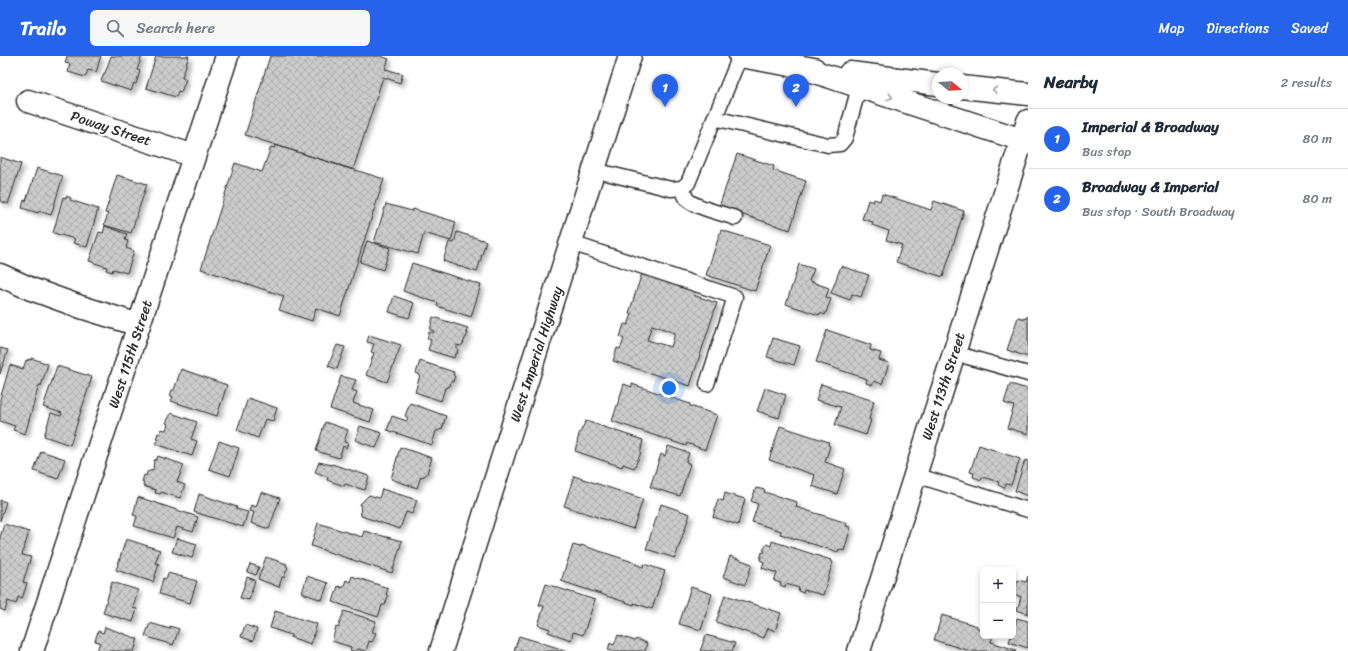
<!DOCTYPE html>
<meta charset="utf-8">
<style>
:root{--surface:#fff;--page:#f6f6f7;--text:#1f2937;--muted:#747a83;--line:#e0e1e3;--accent:#2563eb}
body{margin:0;font-family:Sriracha,sans-serif;background:var(--page);color:var(--text)}
.controls{position:absolute;right:12px;bottom:12px;display:grid;overflow:hidden;border-radius:6px;box-shadow:0 2px 6px #0003}
.controls button{width:36px;height:36px;display:grid;place-items:center;padding:0;border:0;border-bottom:1px solid var(--line);background:var(--surface);color:var(--text);font:20px sans-serif}
.compass{position:absolute;left:932px;top:12px;width:36px;height:36px;border-radius:50%;background:var(--surface);box-shadow:0 2px 6px #0003;rotate:108deg}
.you{position:absolute;left:669px;top:332px;width:14px;height:14px;margin:-10px;border:3px solid #fff;border-radius:50%;background:#1a73e8;box-shadow:0 0 0 6px #1a73e833}
.badge{display:grid;place-items:center;width:26px;height:26px;border-radius:50%;background:var(--accent);color:#fff;font-size:13px;font-weight:700}
.pin{position:absolute;translate:-50% -33px;filter:drop-shadow(0 1px 2px #0008)}
.pin::after{content:'';position:absolute;top:21px;width:14px;height:12px;background:inherit;clip-path:polygon(0 0,100% 0,50% 100%)}
.list{margin:0;padding:0;list-style:none}
h2{display:flex;justify-content:space-between;align-items:center;height:52px;margin:0;padding:0 16px;font-size:17px}
h2 small{font-size:13px;font-weight:400;color:var(--muted)}
.list li{display:grid;grid-template-columns:26px 1fr auto;gap:12px;align-items:center;box-sizing:border-box;height:60px;padding:0 16px;border-top:1px solid var(--line)}
.list b{display:block;font-size:15px;white-space:nowrap}
.list p{margin:0;font-size:13px;white-space:nowrap;color:var(--muted)}
.list em{font-size:13px;font-style:normal;color:var(--muted)}
.icon{flex:none;width:22px;height:22px;fill:none;stroke:currentColor;stroke-width:2;stroke-linecap:round;stroke-linejoin:round}
.map{position:relative;flex:none;width:1028px;height:595px;overflow:hidden}
header{display:flex;align-items:center;gap:24px;box-sizing:border-box;height:56px;padding:0 20px;background:var(--accent);color:#fff}
header strong{font-size:19px}
nav{display:flex;gap:22px;margin-inline-start:auto;font-size:14px}
.search{width:280px;height:36px;background:var(--page);display:flex;align-items:center;gap:10px;box-sizing:border-box;padding:0 14px;border-radius:6px;color:var(--muted);font-size:15px}
main{display:flex}
aside{flex:1;background:var(--surface)}
.map>svg:first-child{display:block}
.building{fill:url(#building-cross-hatch);stroke:#2b2b2b;fill-rule:evenodd;filter:url(#shadow)}
.lines{fill:none;stroke-linecap:round;stroke-linejoin:round}
.lane-casing{stroke:#2b2b2b;stroke-width:17}
.street-casing{stroke:#2b2b2b;stroke-width:25}
.secondary-casing{stroke:#2b2b2b;stroke-width:25}
.primary-casing{stroke:#2b2b2b;stroke-width:25}
.lane{stroke:#fff;stroke-width:14}
.street{stroke:#fff;stroke-width:22}
.secondary{stroke:#fff;stroke-width:22}
.primary{stroke:#fff;stroke-width:22}
.oneway{stroke:#a0a0a0}
.labels{text-anchor:middle;stroke-width:4;stroke-linejoin:round;paint-order:stroke}
.street-label{font-size:14px;fill:#2b2b2b;stroke:#fff}
</style>
<header>
<strong>Trailo</strong>
<div class="search"><svg class="icon" aria-label="search" viewBox="0 0 24 24"><circle cx="10" cy="10" r="6"/><path d="M15 15l6 6"/></svg>Search here</div>
<nav><a>Map</a><a>Directions</a><a>Saved</a></nav>
</header>
<main>
<div class="map">
<svg width="1028" height="595" viewBox="0 0 1028 595">
<defs>
<pattern id="building-cross-hatch" width="8" height="8" patternUnits="userSpaceOnUse"><rect width="8" height="8" fill="#cbcbcb"/><path d="M0 0l8 8M0 8l8-8" fill="none" stroke="#aeaeae"/></pattern>
<filter id="shadow"><feDropShadow dx="3.5" dy="3.5" stdDeviation="2" flood-color="#0004"/></filter>
</defs>
<rect width="100%" height="100%" fill="#fff"/>
<filter id="ink" filterUnits="userSpaceOnUse"><feTurbulence type="fractalNoise" baseFrequency=".025" numOctaves="2"/><feDisplacementMap in="SourceGraphic" scale="8" xChannelSelector="R" yChannelSelector="G"/><feConvolveMatrix kernelMatrix="1 2 1 2 8 2 1 2 1" color-interpolation-filters="sRGB"/></filter>
<g filter="url(#ink)">
<path class="building" d="M67 0H101L96 16 88 14 85 21 68 16 70 8 65 7Z
M111 0H142L137 14 140 15 136 28 134 27 131 35 101 25 104 17H105Z
M156 0H189L182 21 186 23 181 36 178 35 176 41 146 32Z
M270 0H380L389 3 385 13 403 18 400 27 383 21 353 114 245 79Z
M275 89 384 123 340 260 316 252 312 265 279 254 284 240 201 213 235 107 262 116 271 91 274 92Z
M737 98 774 110 773 114 806 125 790 174 719 151Z
M0 101 21 108 8 148 0 145Z
M37 112 63 120 51 159 39 155 38 157 22 152 24 144 26 145Z
M117 119 147 128 131 177 104 169 108 158 105 157Z
M882 138 931 154 934 145 964 155 943 221 896 206 902 189 886 184 889 175 872 169 873 166 862 163 868 144 873 146 874 143 880 145Z
M66 140 71 142 70 144 98 153 87 191 73 187 75 183 53 177 63 141 66 142Z
M386 148 412 155 413 153 456 166 451 185 424 177 418 198 374 186Z
M105 170 127 178 125 184 128 185 126 192 134 195 127 217 113 213 112 216 106 214 107 211 89 205 99 176 103 177Z
M721 174 770 189 755 235 706 219Z
M457 176 486 185 477 216 443 205 449 186 454 187Z
M367 185 390 192 383 214 360 206Z
M412 207 481 229 471 261 437 250 438 247 403 235Z
M799 208 814 213 809 225 829 232 826 241 831 243 825 259 820 257 819 259 786 248Z
M841 210 869 219 861 241 852 238 850 244 831 237Z
M642 217 678 227 677 229 695 235 693 239 717 247 690 330 613 305 617 292 620 293 624 283 620 281 624 268 628 269 632 258 629 257ZM652 269 675 277 671 291 647 284Z
M394 240 414 247 409 262 389 256Z
M433 261 468 272 466 276 468 277 466 282H465L463 288 460 290 457 289V293L458 294 457 298H455L454 302 428 294 431 284 427 283 429 276 433 277 434 275 430 274Z
M1018 261 1026 263V261H1028V301L1007 294Z
M827 274 871 289 870 294 881 297 879 304 889 307 882 328 874 325 872 329 866 327 867 323 816 306Z
M369 279 401 289 387 326 366 319 374 297 371 296 374 288 367 286Z
M773 282 800 290 794 309 767 301Z
M337 289 345 291 337 313 328 310Z
M0 292 8 294 0 318Z
M31 302 48 308 41 330 39 329 25 378 13 374 15 370 0 365V343L10 309 23 313 26 304 28 305V303L31 304Z
M420 305 454 316 453 319 455 320 453 326 451 325 450 330 445 332 441 345 415 336 420 319 416 317Z
M57 310 92 321 70 389 44 380 51 357 61 360 62 357 43 351Z
M181 313 227 329 217 360 171 345 173 341 170 340 172 334H174Z
M341 320 356 324 352 334 357 336 353 347 374 354 370 366 330 353Z
M624 328 632 331V328L690 348V350L717 359 705 394 687 387 686 390 612 365Z
M821 328 874 345 869 363 871 364 866 379 835 369 841 351 816 344Z
M1010 328 1028 333V378L1007 372 1014 350 1004 347Z
M765 332 786 339 779 362 757 355Z
M248 342 277 352 273 365 265 363 258 382 237 374Z
M410 347 446 360 442 373 436 375 432 389 387 374 392 360 407 365 408 362 405 360Z
M171 357 197 366 191 383 197 385 192 400 156 388 158 384 156 383 158 377 160 378 161 373 166 374 168 368 166 367Z
M586 365 643 384 640 399 634 412 623 408 622 411 575 395 579 378Z
M325 366 348 374 344 386 348 387 346 392 343 390 339 402 316 395Z
M360 370 382 377 376 392 355 384Z
M780 370 829 386 828 389 830 390 825 406 845 413 837 438 812 430 815 419 769 404Z
M219 385 239 392 230 420 209 413Z
M979 389 1020 403 1011 429 1006 428 1004 432 998 429 999 426 982 421 981 424 973 421 974 417 970 416Z
M668 390 689 397 686 406 690 408 680 440 650 431 661 398 665 400Z
M400 391 432 402 427 417V418L422 421 421 420 417 432 391 423Z
M41 395 65 403 58 423 34 415Z
M158 400 184 409 177 426 185 429 180 442 161 436 160 438 155 437 156 434 143 430 144 426H142L144 419 146 420 147 416 153 414 154 404H156Z
M1025 404 1028 405V440L1015 435Z
M319 406 332 409V408L369 420 365 434 345 428 344 430 327 424 328 421 315 416Z
M574 420 643 443 633 473 564 450Z
M756 432 765 434 764 436 797 446 796 451 847 467 846 470 851 471 844 495 839 493 838 496 780 478 781 475 752 466 758 448 751 445Z
M382 433 417 444 412 458 406 456 400 473 361 460 360 448 369 439 379 442Z
M261 436 280 442 269 473 251 467 254 456 249 455 251 449 256 451Z
M725 437 745 443 738 469 713 461 718 443 723 445Z
M199 438 237 451 236 453 248 456 243 471 194 456Z
M138 441 198 461 193 476 177 471 173 482 134 470 137 460 133 459Z
M0 444 6 446 0 465Z
M661 448 690 458 675 502 646 493Z
M318 467 362 481 364 475 402 485 392 517 311 490Z
M4 468 29 476 22 499 31 501 23 526 27 527 22 543 18 541 16 548 8 545 5 555 0 553V481Z
M177 482 197 488 192 502 172 496Z
M126 483 160 494 155 507 159 508 153 526 116 514Z
M772 485 831 504 830 505 833 506 823 539 804 534 803 537 798 535 799 532 786 528 785 531 780 529 781 527 774 525 777 517 762 512 764 506 760 504 762 496 764 497 765 495 763 494 767 488 771 490Z
M573 489 580 491 581 489 636 507 635 508 643 511 644 508 665 515 652 553 634 547V549L561 525Z
M730 500 752 508 745 529 723 521Z
M266 501 287 508 286 510 288 511 284 521H282L279 531 258 523Z
M250 508 259 511 256 519 247 516Z
M168 517 197 525 190 547 159 538 163 522 166 523Z
M307 520 328 527 322 544 302 537Z
M352 520 388 532 386 539 388 540 385 549H382L378 561 333 546 338 530 343 532 346 524 350 526Z
M1028 520V558L1017 554 1021 541 1013 538 1018 524 1026 526Z
M247 521 255 524 249 544 240 542Z
M112 526 138 534 133 552 137 553 133 566 103 557Z
M546 528 595 544 583 579 573 576 571 584 548 576 550 573 538 569 544 550 539 549Z
M691 531 712 538 701 574 679 568Z
M725 539 781 557 775 575 768 572 764 582 716 566Z
M275 555 317 568 311 588 290 581 291 579 270 572Z
M344 555 376 565 372 576 376 577 372 586 369 585 366 595 357 593V595H352L350 594 351 591 332 585 336 571 338 572Z
M942 559 977 570V572L983 574V580H993L991 586 1016 594 1015 595H970L934 584Z
M1017 562 1028 565V592L1009 586 1011 580H1013V574Z
M150 567 170 573V570L179 573 173 589 145 580Z
M245 569 257 573 253 585 241 581Z
M105 571 138 583 134 595H97L100 586 95 585 98 575 103 577Z
M618 579 635 585 636 583 647 587 645 595H612L608 594 610 587 614 589Z
M706 579 735 587 732 595H700Z
M519 580 568 595H514Z"/>
<g class="lines">
<g class="lane-casing">
<path id="lane" d="M714 62 828 89 840 88 845 82 861 24
M594 114 671 133 682 132 688 127 740 0
M682 132C684 136 685 142 689 145 700 153 722 157 735 162
M571 187 735 241 707 328
M954 297 1028 318
M915 419 1028 454"/>
</g>
<g class="street-casing">
<path id="street" d="M28 45 194 100
M0 219 31 233 81 251 139 269
M32 595 227 0
M859 595 1028 65"/>
</g>
<g class="secondary-casing">
<path id="secondary" d="M740 0 814 13
M800 11 1028 86
M850 17 938 28
M962 31 1028 38"/>
</g>
<g class="primary-casing">
<path id="primary" d="M441 595 630 0"/>
</g>
<use href="#lane" class="lane"/>
<use href="#street" class="street"/>
<use href="#secondary" class="secondary"/>
<use href="#primary" class="primary"/>
</g>
<defs><path id="oneway-chevron" d="M-2-3.5L2.5 0L-2 3.5" fill="none" stroke-width="1.6" stroke-linecap="round" stroke-linejoin="round"/></defs>
<g class="oneway">
<use href="#oneway-chevron" transform="translate(995 34) rotate(-173)"/>
<use href="#oneway-chevron" transform="translate(890 41) rotate(18)"/>
</g>
</g>
<g class="labels">
<g class="street-label">
<text transform="translate(111 72) rotate(18)" y="5">Poway Street</text>
<text transform="translate(130 298) rotate(-72)" y="5">West 115th Street</text>
<text transform="translate(536 298) rotate(-72)" y="5">West Imperial Highway</text>
<text transform="translate(943 330) rotate(-72)" y="5">West 113th Street</text>
</g>
</g>
</svg>
<div class="controls">
<button>+</button>
<button>−</button>
</div>
<svg class="compass" viewBox="-18 -18 36 36"><path d="M0-13l5 13h-10z" fill="#e53935"/><path d="M0 13l5-13h-10z" fill="#747a83"/></svg>
<div class="you"></div>
<div class="pin badge" style="left:665px;top:51px">1</div>
<div class="pin badge" style="left:796px;top:51px">2</div>
</div>
<aside>
<h2>Nearby<small>2 results</small></h2>
<ul class="list">
<li><span class="badge">1</span><div><b>Imperial &amp; Broadway</b><p>Bus stop</p></div><em>80 m</em></li>
<li><span class="badge">2</span><div><b>Broadway &amp; Imperial</b><p>Bus stop · South Broadway</p></div><em>80 m</em></li>
</ul>
</aside>
</main>
